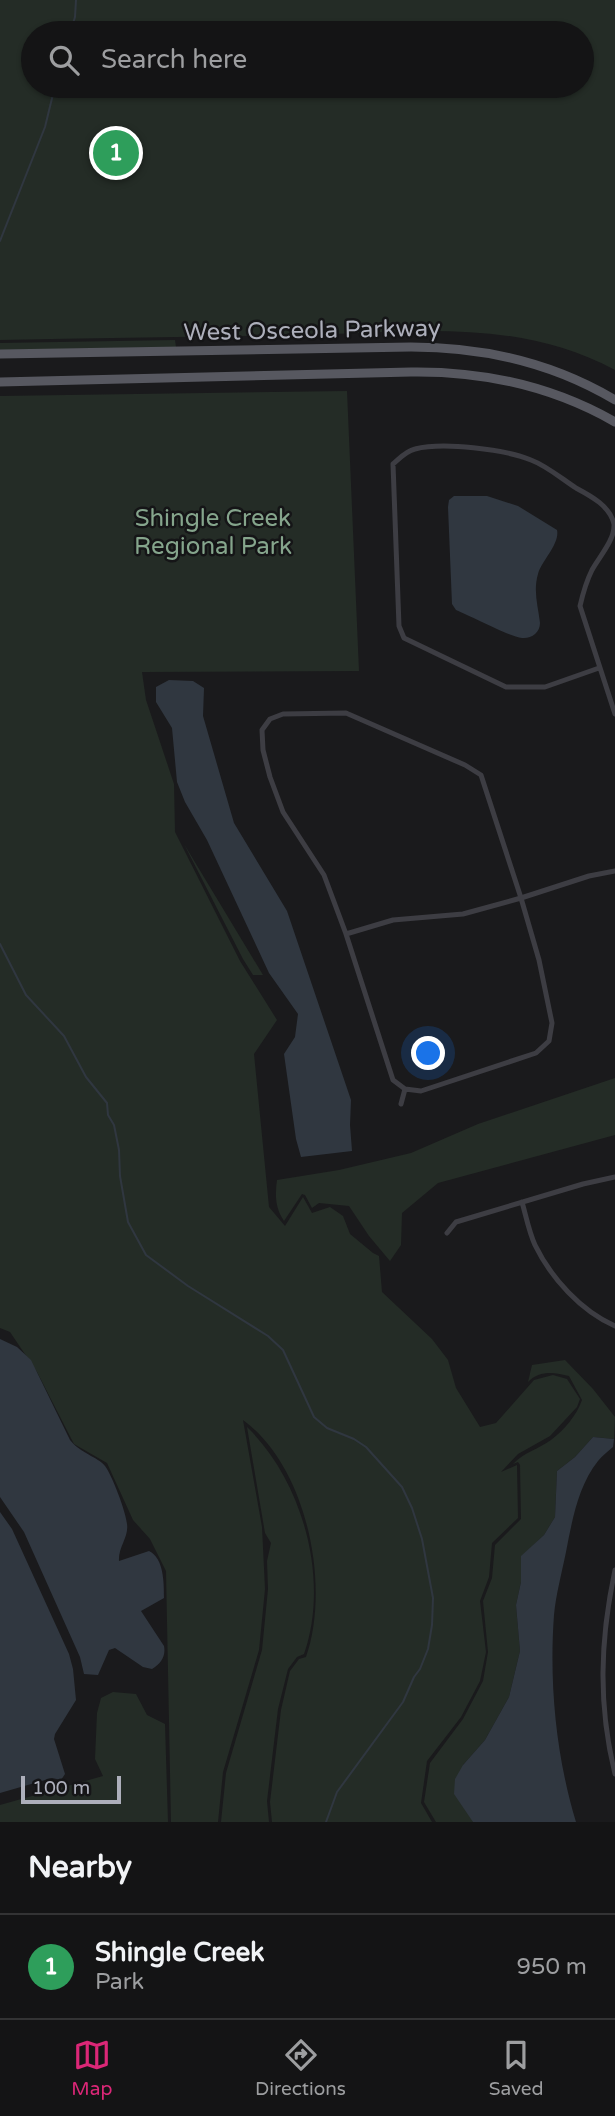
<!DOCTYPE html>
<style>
:root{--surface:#141415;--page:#212122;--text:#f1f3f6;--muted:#9d9ea0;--line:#333334;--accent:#db2777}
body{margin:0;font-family:"Varela Round",sans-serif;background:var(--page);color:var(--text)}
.scale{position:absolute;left:21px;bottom:18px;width:100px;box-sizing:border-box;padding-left:7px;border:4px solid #adafbb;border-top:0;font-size:19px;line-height:24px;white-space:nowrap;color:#adafbb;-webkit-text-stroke:5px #151517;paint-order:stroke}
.you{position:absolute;left:429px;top:1054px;width:24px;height:24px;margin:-18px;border:5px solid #fff;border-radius:50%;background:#1a73e8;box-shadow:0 0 0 10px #1a73e833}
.badge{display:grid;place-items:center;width:46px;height:46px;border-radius:50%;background:var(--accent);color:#fff;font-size:23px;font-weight:700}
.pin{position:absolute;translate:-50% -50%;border:4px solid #fff;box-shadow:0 2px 7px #0006}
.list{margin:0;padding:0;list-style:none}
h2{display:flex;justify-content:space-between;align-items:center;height:91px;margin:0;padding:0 28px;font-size:30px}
h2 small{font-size:23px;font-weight:400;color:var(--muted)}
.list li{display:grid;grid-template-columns:46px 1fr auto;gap:21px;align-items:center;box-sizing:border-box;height:105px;padding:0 28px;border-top:2px solid var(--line)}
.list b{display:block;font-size:26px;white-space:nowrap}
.list p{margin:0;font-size:23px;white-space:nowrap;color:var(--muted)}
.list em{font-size:23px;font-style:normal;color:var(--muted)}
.icon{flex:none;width:38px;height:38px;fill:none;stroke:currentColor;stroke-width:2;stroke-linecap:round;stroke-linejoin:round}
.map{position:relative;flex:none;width:615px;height:1822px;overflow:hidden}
.search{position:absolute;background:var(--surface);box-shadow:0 2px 5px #0004;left:21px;right:21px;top:21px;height:77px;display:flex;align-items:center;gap:18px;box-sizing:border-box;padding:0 24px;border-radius:38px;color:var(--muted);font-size:26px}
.sheet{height:196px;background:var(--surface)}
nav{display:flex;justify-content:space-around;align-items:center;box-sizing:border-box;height:98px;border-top:2px solid var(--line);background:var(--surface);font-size:19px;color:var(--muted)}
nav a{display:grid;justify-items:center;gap:4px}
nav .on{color:var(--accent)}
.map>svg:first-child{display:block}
.green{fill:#242c26;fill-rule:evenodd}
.water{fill:#303740}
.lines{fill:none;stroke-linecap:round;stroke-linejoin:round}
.stream{stroke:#303740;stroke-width:2}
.street{stroke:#3d3d43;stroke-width:5}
.primary{stroke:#575860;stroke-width:9}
.labels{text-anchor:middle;stroke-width:5;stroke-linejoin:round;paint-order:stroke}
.street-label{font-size:24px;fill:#adafbb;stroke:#151517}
.park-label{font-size:24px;fill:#85a58c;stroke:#151517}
</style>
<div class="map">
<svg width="615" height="1822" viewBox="0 0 615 1822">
<rect width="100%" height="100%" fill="#1a1a1c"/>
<path class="green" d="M0 0H615V370C514 316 407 333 297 335 198 337 99 338 0 340ZM582 33V86H33V33Z
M175 340 176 347 0 350V343Z
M347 391 359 671 142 672 146 700 174 784 175 832 240 961 277 1020 254 1054 269 1207 285 1226 303 1197 312 1213 330 1207 343 1216 350 1234 373 1253 379 1256 382 1292 432 1339 448 1360 456 1388 480 1427 496 1423 534 1380 553 1375 567 1379 580 1399 577 1407 550 1436 518 1454 501 1472 517 1465 518 1518 492 1543 489 1577 480 1601 486 1652 480 1681 461 1717 427 1761 421 1803 432 1822H272L270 1802 281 1710 290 1671 299 1659 306 1657C331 1585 307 1467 243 1420L262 1527 265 1589 259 1650 223 1772 218 1822H171L166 1571 150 1539 133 1520 107 1463 74 1444 37 1372 10 1332 0 1328V396Z
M184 844 263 975H253L243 959Z
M615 1078V1135L438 1183 402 1213 401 1245 390 1261 369 1236 349 1206 319 1203 312 1208 305 1195 302 1194 284 1221C275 1208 275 1195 277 1180L339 1170 411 1153 478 1124Z
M565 1360 593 1389 615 1417 614 1439 593 1437 575 1457 557 1471 555 1517 544 1535 521 1557V1582L516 1605 520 1651 509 1697 485 1740 463 1765 473 1822H436L424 1802 430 1763 463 1719 483 1681 488 1652 483 1601 492 1578 495 1545 521 1519 520 1465 518 1462 513 1464C524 1452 539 1449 551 1440 564 1430 577 1415 582 1400L569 1376C555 1372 539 1370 528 1382L532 1365Z
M247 1427C303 1481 330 1580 304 1654L297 1657 288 1669 278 1709 267 1801 269 1822H221L226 1773 262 1650 268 1589 267 1561 271 1543 265 1533Z
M113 1692 136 1694 147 1715 165 1724 168 1822H0V1805L103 1776 95 1759 97 1713 101 1698Z"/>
<path class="water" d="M454 496H487L518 506 557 530C560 544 542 560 538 574 533 591 538 606 540 623 540 633 531 639 522 638 508 636 471 616 456 610L452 604 448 507 449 500Z
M169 680 193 681 204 688 203 716 234 823 287 911 351 1100 350 1125 352 1151 301 1157 296 1139 284 1054 295 1037 298 1014 269 973 207 840 185 802 177 782 172 728 156 702V687Z
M0 1339 17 1347 31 1360 70 1440C80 1453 98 1457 105 1466 112 1475 126 1512 127 1524 129 1537 118 1547 119 1561L149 1551C164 1558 164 1583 164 1598L141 1611 164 1646C166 1656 161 1664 152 1669L143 1667 115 1648 109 1650 98 1675 84 1674 80 1657 24 1532 0 1497Z
M593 1437 614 1439 613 1447C608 1451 602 1456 598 1461 578 1486 572 1521 566 1552 562 1572 556 1594 554 1615 549 1683 556 1756 576 1822H473L454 1794 455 1779 463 1765 485 1740 509 1697 520 1651 516 1605 521 1582V1556L544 1535 555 1517 557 1471 575 1457Z
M0 1512 12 1529 69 1654 73 1669 76 1700 55 1734 54 1739 65 1774 61 1780 52 1778 0 1793Z"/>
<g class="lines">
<path class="stream" d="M70 33 75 17 76 0
M0 241 45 127 55 86
M0 944 26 995 64 1036 86 1077 107 1103 108 1115 114 1125 119 1150 120 1176 128 1222 146 1255 188 1286 268 1336 283 1350 314 1417 327 1428 354 1439 366 1447 402 1487 412 1508 422 1539 433 1598 432 1625 428 1649 420 1669 414 1677 403 1702 337 1792 326 1822"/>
<path class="street" d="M599 668 545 687H506L404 638 399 626 393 464C400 458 406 451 415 449 443 442 504 449 531 460 547 466 562 479 576 488 591 496 610 506 614 524 615 540 599 557 592 570 586 582 583 593 580 606L615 714
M346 713 465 765 481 775 521 898 539 960 552 1023 549 1041 536 1053 421 1091 405 1089 393 1080 346 934 324 875 283 812 270 777 263 750 262 730 270 719 283 714Z
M346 934 393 920 463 914 521 898 589 876 615 871
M401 1104 405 1089
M522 1202C526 1216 529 1232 535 1245 551 1278 581 1311 615 1326
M447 1233 456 1222 583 1184 615 1177
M615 1570C600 1640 598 1705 615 1774"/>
<path class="primary" d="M0 354 411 347C483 347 553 363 615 400
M0 382 411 372C484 371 552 386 615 422"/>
</g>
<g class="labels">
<g class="street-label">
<text transform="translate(312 330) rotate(-1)" y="8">West Osceola Parkway</text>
</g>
<g class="park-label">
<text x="213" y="526">Shingle Creek<tspan x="213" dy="28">Regional Park</tspan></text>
</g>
</g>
</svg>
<div class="scale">100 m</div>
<div class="you"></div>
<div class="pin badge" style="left:116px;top:153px;background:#2e9e5b">1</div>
<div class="search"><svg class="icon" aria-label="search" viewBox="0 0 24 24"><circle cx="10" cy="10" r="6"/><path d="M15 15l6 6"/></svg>Search here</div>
</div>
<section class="sheet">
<h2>Nearby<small></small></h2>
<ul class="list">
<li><span class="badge" style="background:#2e9e5b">1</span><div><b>Shingle Creek</b><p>Park</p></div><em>950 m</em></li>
</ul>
</section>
<nav>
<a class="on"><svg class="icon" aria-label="map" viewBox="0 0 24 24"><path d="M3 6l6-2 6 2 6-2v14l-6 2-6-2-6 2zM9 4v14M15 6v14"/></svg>Map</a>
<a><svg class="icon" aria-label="directions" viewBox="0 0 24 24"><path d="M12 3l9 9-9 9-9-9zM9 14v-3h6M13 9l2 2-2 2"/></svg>Directions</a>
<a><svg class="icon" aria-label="saved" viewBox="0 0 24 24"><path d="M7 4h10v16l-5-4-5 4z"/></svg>Saved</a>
</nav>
